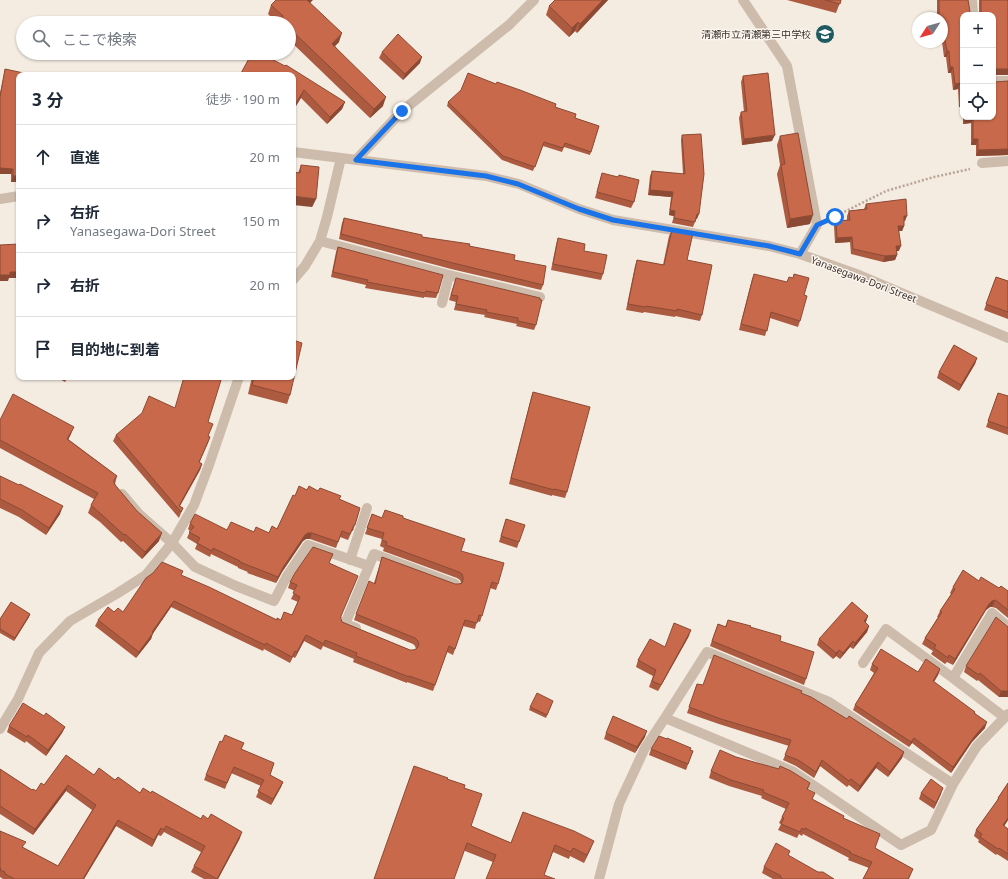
<!DOCTYPE html>
<html lang="ja">
<meta charset="utf-8">
<style>
:root{--surface:#fff;--page:#f2f2f3;--text:#1f2937;--muted:#747a83;--line:#e0e1e3}
body{margin:0;font-family:"Noto Sans","Noto Sans JP",sans-serif;background:var(--page);color:var(--text)}
.controls{position:absolute;right:12px;top:12px;display:grid;overflow:hidden;border-radius:8px;box-shadow:0 1px 3px #0004}
.controls button{width:36px;height:36px;display:grid;place-items:center;padding:0;border:0;border-bottom:1px solid var(--line);background:var(--surface);color:var(--text);font:20px sans-serif}
.compass{position:absolute;left:912px;top:12px;width:36px;height:36px;border-radius:50%;background:var(--surface);box-shadow:0 1px 3px #0004;rotate:234deg}
.stop{position:absolute;width:12px;height:12px;margin:-9px;border:3px solid #1a73e8;border-radius:50%;background:#fff}
.stop.end{background:#1a73e8;border-color:#fff;box-shadow:0 1px 4px #0008}
.list{margin:0;padding:0;list-style:none}
h2{display:flex;justify-content:space-between;align-items:center;height:52px;margin:0;padding:0 16px;font-size:17px}
h2 small{font-size:13px;font-weight:400;color:var(--muted)}
.list li{display:grid;grid-template-columns:26px 1fr auto;gap:12px;align-items:center;box-sizing:border-box;height:64px;padding:0 16px;border-top:1px solid var(--line)}
.list b{display:block;font-size:15px;white-space:nowrap}
.list p{margin:0;font-size:13px;white-space:nowrap;color:var(--muted)}
.list em{font-size:13px;font-style:normal;color:var(--muted)}
.icon{flex:none;width:22px;height:22px;fill:none;stroke:currentColor;stroke-width:2;stroke-linecap:round;stroke-linejoin:round}
.map{position:relative;flex:none;width:1008px;height:879px;overflow:hidden}
.search{position:absolute;background:var(--surface);box-shadow:0 1px 3px #0004;left:16px;top:16px;width:280px;height:44px;display:flex;align-items:center;gap:10px;box-sizing:border-box;padding:0 14px;border-radius:22px;color:var(--muted);font-size:15px}
.panel{position:absolute;background:var(--surface);box-shadow:0 1px 3px #0004;left:16px;top:72px;width:280px;height:308px;border-radius:8px}
.map>svg:first-child{display:block}
.lines{fill:none;stroke-linecap:round;stroke-linejoin:round}
.path{stroke:#b9a596;stroke-width:2.5;stroke-dasharray:2 2;stroke-linecap:butt}
.minor{stroke:#cdbbac;stroke-width:10}
.wall{fill:#ac5a40}
.shaded-wall{fill:#8c4a34}
.building{fill:#c8694b;stroke:#8c4a34}
.route{stroke:#1a73e8;stroke-width:5}
.labels{text-anchor:middle;stroke-width:3;stroke-linejoin:round;paint-order:stroke}
.poi-label{font-size:10px;fill:#3b302b;stroke:#fbf5ee;text-anchor:end}
.street-label{font-size:10px;fill:#3b302b;stroke:#fbf5ee}
</style>
<div class="map">
<svg width="1008" height="879" viewBox="0 0 1008 879">
<rect width="100%" height="100%" fill="#f4ebe1"/>
<g class="lines">
<path class="path" d="M830 219 886 191 934 177 970 169"/>
<path class="minor" d="M743 0 787 66 817 225 800 254
M972 0 973 15
M993 81H1008
M293 152 486 176 519 184 579 209 613 220 769 246 800 254 859 275 1008 338
M356 160 402 111 509 25 534 0
M982 163 1008 161
M0 199 19 196
M320 241 449 275 540 297
M293 280 305 266 320 241 327 217 341 158
M442 303 449 275
M122 494 139 514 172 543 195 567 236 586 274 601 287 576 308 545 369 566
M350 560 367 508
M356 628 345 624 374 554 455 584
M863 663 886 629 953 678
M1004 717 953 678 992 613 1008 627
M665 718 707 652 829 702 953 784
M0 729 18 699 39 653 70 621 118 593 146 575 172 543 194 505 209 465 239 377
M599 879 619 804 645 748 665 718 792 771 901 845 931 830 953 784 977 746 1008 714"/>
</g>
<path class="wall" d="M555 0H608L577 33 575 31 569 37 546 15 549 6Z
M787 0H841L836 13Z
M937 0H968L970 12 973 15H963V117H993V81L995 82 1008 81V155L976 156V145H971V123L963 124V107H959L958 89 953 90 951 73H948L946 57H944L942 42V18H937Z
M979 0H1008L979 14Z
M310 3 339 42 335 46 383 106 370 118 289 40V23H277L268 14 271 5Z
M382 52 420 63 403 80 379 58Z
M252 53 345 102 342 109 327 124 301 98Z
M5 69 19 75V182H11V174H0V93L4 75Z
M743 76 772 141 742 145 739 118 741 112H744L741 82Z
M496 84 555 107 575 118 599 126 590 155 564 147 562 152 543 146 533 171 502 160 447 106 448 102Z
M682 135 697 219H696L693 227 672 223 674 216 669 215 671 197 648 195 650 176 652 171 683 174 681 140Z
M780 136 810 224 787 228 777 174 780 165 777 145Z
M301 165 316 199 312 207 298 173Z
M602 173 634 202 631 208 595 198Z
M866 204 905 221H904V226L902 231H899V251H896L897 255 895 260 883 262 851 254 850 242 835 243 834 226 836 221 847 220V216L849 211 864 209Z
M344 218 422 237 469 246 514 260 543 285 541 290 451 269 339 239 342 223Z
M672 230 687 260 702 315 700 321 675 316V317L644 312 643 313 626 310 635 266 637 260 663 265 669 236Z
M558 238 584 251 603 274 601 280 551 270 556 245Z
M338 247 438 293 436 298 424 297V298L365 288 366 285 331 277 336 252Z
M754 274 804 295 800 321 798 327 770 318 765 336 739 330 752 279Z
M996 277 1008 281V319L984 310Z
M456 278 536 325 534 330 516 326 517 324 484 317 485 315 454 310 456 302 449 300Z
M977 358 975 364 959 391 937 378 939 372Z
M56 377H68L65 382Z
M252 377H293L290 395 287 404 248 394Z
M533 392 567 492 565 498 552 495V496L509 484 531 398Z
M998 393 1008 396V435L986 427Z
M0 420 71 434 68 439 117 476 115 484 116 486 159 541 142 559 123 541 121 542 100 522 88 513 91 505 94 499 0 448Z
M208 422V436L210 437 199 462 202 464 200 470 180 506 183 508 179 518 113 441 116 435Z
M0 476 60 514 46 535 19 517 0 508Z
M307 490 318 491 360 508 353 531H352L348 540 340 537 336 548 310 539H306L303 541 282 572 276 583 247 573 248 572 238 568V567L211 554 210 557 195 549 197 544 187 538 190 531 188 529 190 523 227 530 269 533 277 529 295 496Z
M372 514 382 518H403L461 551 498 584 496 590 490 588 480 622 477 621 475 629 463 626 453 655 447 652 433 691 407 682V683L353 662 354 659 323 646 321 650 304 641 295 658 293 657 290 663 264 649 263 651 171 607 153 633 151 639 136 658 95 626 98 620 114 612H123L153 573 181 576 277 620H281L292 615 298 602 291 599 295 591 288 588 290 582 329 563 341 616V619L342 622 410 650H413L416 649 415 646 413 644 354 620 356 614 374 583 382 557 455 584H459L461 583 460 580 457 578 383 551 384 548 380 546 382 539 365 534Z
M506 519 519 542 517 548 499 542Z
M979 581 999 588 1008 591V618L996 608 992 607H990L986 610 953 665 947 662 945 664 931 654 933 651 922 644 925 638 938 617H937L940 611 951 594 950 593 953 587Z
M30 614 29 617 14 641 0 633V619Z
M868 616 865 623 869 626 867 632 853 649 850 647 840 659 836 656 833 659 817 645 819 639Z
M728 620 750 627 780 641 806 679 804 685 710 646 718 624 725 627Z
M1008 627V697H999L978 680 977 681 964 672 966 666Z
M689 636 658 691 649 687 653 676 636 667 638 660 665 647Z
M872 664 918 672 940 669 938 675 934 682 975 713 985 728 972 742 951 773 912 743 909 747 853 710 855 705 874 673 870 670Z
M697 684 703 685 801 693 904 752 902 758 888 777 876 768 858 792 849 785 847 787 820 766 814 778 796 766 783 760 789 746 719 724 687 713Z
M552 704 546 718 529 710 530 707Z
M44 716 65 727 62 733 46 756 26 741 25 743 7 732 9 726Z
M606 733 645 737 635 753 604 739Z
M242 749 270 775 283 782 281 787 271 805 256 797 261 786 231 773 225 789 204 780 206 775Z
M651 749 690 750 693 751 686 770 649 755Z
M736 757 810 783 808 789 813 800 844 816 843 819 875 848 913 869 909 879H863L869 868 848 860 849 858 803 834 802 836 799 834 797 838 778 830 781 824 779 823 786 809 761 798 762 796 729 786 709 778 711 771Z
M0 769 32 790 36 791 44 785 94 775 115 780 140 793H151L201 819 240 838 218 879H204L191 872 201 852 164 832 161 836 158 835 152 847 116 826 84 879H3L0 877V831L24 848 58 866 92 810 66 791 33 835 0 814Z
M447 779 464 788 471 826 511 843 523 812 591 848 584 863 570 856 569 859 553 852 544 875 493 862 465 851Z
M1008 783V820L1004 826 1008 829V861L997 854 996 855 978 842 979 840 974 836 976 830 997 801 998 798Z
M921 793 941 794 934 809 919 799Z
M788 856 818 872 834 879H773L762 873 764 867Z"/>
<path class="shaded-wall" d="M307 0H313L304 9Z
M603 0H608L577 33 580 24Z
M578 22 575 31 569 37 572 28Z
M342 33 339 42 329 52 332 44Z
M947 51H949L946 57H944Z
M422 57 420 63 403 80 405 74Z
M950 67H953L951 73H948Z
M993 69H1008V75H993Z
M960 83 958 89 953 90 955 84Z
M304 90 301 98 293 111V108Z
M386 97 383 106 370 118 374 109Z
M961 101H963V107H959Z
M345 102 342 109 327 124 330 117Z
M965 118H973L971 123 963 124Z
M775 135 772 141 742 145 744 139Z
M973 139H978L976 145H971Z
M1008 149V155L976 156 978 150Z
M0 168 13 169 11 174H0Z
M13 176H19V182H11Z
M650 190 673 192 671 197 648 195Z
M293 196 316 199 312 207 293 205Z
M670 210 675 211 674 216 669 215Z
M697 214H699L697 219 695 218Z
M813 215 810 224 787 228 790 219Z
M904 216H907L905 221 902 222Z
M898 226H904L902 231H896Z
M852 237 850 242 835 243 837 238Z
M896 246H901L899 251H894Z
M897 255 895 260 883 262 885 256Z
M10 272H19L18 278H9L8 281H0V275Z
M977 358 975 364 959 391 961 385Z
M74 427 71 434 65 446 67 439Z
M210 437 208 443 197 468 199 462Z
M202 464 200 470 178 509 179 506Z
M63 506 60 514 46 535 49 528Z
M162 533 159 541 142 559 145 552Z
M308 533H312L310 539H306L303 541 282 572 276 583 278 577 284 566 305 535Z
M995 600 992 607H990L986 610 953 665 955 659 989 604 992 601Z
M174 601 171 607 152 635 153 633 151 639 136 658 139 652Z
M30 614 29 617 14 641 15 638Z
M868 616 866 622 861 627 864 621Z
M869 626 867 632 853 649 855 643Z
M691 630 689 636 658 691 661 685Z
M306 635 304 641 295 658 297 652Z
M853 641 850 647 840 659 843 653Z
M839 650 836 656 833 659 836 653Z
M940 669 938 675 931 686 933 681Z
M1001 691H1008V697H999Z
M987 722 985 728 972 742 951 773 953 767 974 737Z
M65 727 62 733 46 756 48 750Z
M647 731 645 737 635 753 637 747Z
M914 738 912 743 909 747 911 742Z
M904 752 902 758 888 777 890 772Z
M822 760 820 766 814 778 816 772Z
M878 762 876 768 858 792 860 786Z
M283 782 281 787 271 805 273 799Z
M68 785 66 791 33 835 35 829Z
M943 788 941 794 934 809 936 803Z
M1008 818V820L1001 831 1003 825Z
M118 820 116 826 84 879H83Z
M161 828 158 835 152 847 154 840Z
M242 832 240 838 218 879H217Z
M594 841 591 848 584 863 587 855Z"/>
<path class="building" d="M276 0H307L342 33 332 44 386 97 374 109 289 28V23H284L283 22V16L271 5Z
M555 0H603L580 24 578 22 572 28 549 6Z
M825 0H841L840 4Z
M939 0H968L970 12 973 15H963V101H961L960 83 955 84 953 67H950L949 51H947L942 24V18H939Z
M981 0H1008V69H993V15H978L981 12Z
M398 34 422 57 405 74 382 52Z
M252 53H260L285 66 286 65 345 102 330 117 304 90 293 108V75H240Z
M5 69 33 75H19V176H13V169L0 168V97Z
M468 73 496 84 497 82 520 90 556 104 555 107 576 114 575 118 599 126 591 152 565 143 563 148 544 142 535 167 503 156 448 102 461 90Z
M768 73 775 135 744 139 741 112 747 111 743 76Z
M993 81 995 82 1008 81V149L978 150V139H973V118H965V117H993Z
M798 133 813 215 790 219 781 165 785 164 780 136Z
M701 134 704 174 699 214H697L695 222 674 218 675 211 670 210 673 192 650 190 652 171 685 174 682 135Z
M301 165 319 167 316 199 293 196V172L300 173Z
M602 173 618 177 619 175 639 180 634 202 597 192Z
M906 199 907 216H904V226H898L901 246H896L897 255 885 256 853 249 852 237 837 238 836 221 850 220 849 211 867 209 866 204Z
M344 218 422 235V237L470 244 469 246 515 255 514 260 546 266 543 285 453 263 341 234Z
M672 230 693 233 687 260 712 265 702 315 677 309V311L646 306 645 307 628 304 637 260 664 265Z
M558 238 585 244 584 251 607 255 603 274 553 264Z
M19 244V272H10V275H0V245Z
M338 247 443 275 438 293 426 291 425 293 367 282 368 280 333 272Z
M754 274 787 282 789 277 793 278 794 274 809 278 804 295 807 296 800 321 771 312 767 331 741 324Z
M996 277 1008 281V312L986 304Z
M456 278 540 298V300H542L536 325 518 321V318L486 312 487 310 456 304 458 296 451 295Z
M293 340 302 343 290 395 252 385 254 377H293Z
M954 345 977 358 961 385 939 372Z
M184 377H222L208 422 213 424 208 436 210 437 199 462 202 464 179 506 183 508 181 512 116 435 142 413 149 396 175 408Z
M533 392 590 407 567 492 554 489V490L511 478Z
M998 393 1008 396V428L988 421Z
M13 394 74 427 67 439 117 476 114 480V483L116 486 137 511 162 533 145 552 125 534 124 535 91 505 98 493 0 440V420Z
M0 476 19 485 20 484 63 506 49 528 22 510 0 499Z
M299 486 307 490 309 486 318 491 320 488 341 496 339 499 360 508 355 525H354L350 534 342 531 338 542 312 533H308L305 535 284 566 278 577 250 566 240 562V561L213 548 212 551 197 543 200 538 189 532 194 527 190 523 195 514 227 530 231 522 254 532 256 527 269 533 272 526 277 529 293 495 295 496Z
M385 510 403 516V518L465 539 461 551 504 563 498 584 492 582 482 616 479 615 477 623 465 620 455 649 449 646 435 685 409 676V677L356 656 357 653 325 640 324 644 306 635 297 652 295 651 292 657 266 643 265 645 174 601 152 632 153 633 139 652 98 620 108 607 114 612 118 608 123 612 146 578 153 573 162 562 183 571 181 575 209 587 277 620V618L281 620 284 612 292 615 300 597 293 593 297 585 290 582 295 573 313 547 333 554 329 563 358 576 341 616V619L342 622 410 650H413L416 649 418 647 419 643 417 640 415 638 356 614 369 581 375 584 382 557 455 584H459L462 583 463 580V577L462 574 459 572 386 545 387 542 382 540 384 533 367 528 372 514 382 518Z
M506 519 525 525 519 542 501 536Z
M963 570 979 581 981 577 999 588 1001 586 1008 591V610L998 602 995 600 992 601 989 604 955 659 949 655 948 658 934 648 936 645 925 638 942 612 940 611 955 589 953 587Z
M11 602 30 614 15 638 0 629V619Z
M852 602 868 616 864 621 869 626 855 643 853 641 843 653 839 650 836 653 819 639Z
M996 617 1008 627V691H1001L980 673 979 675 966 666Z
M728 620 751 626 750 627 781 636 780 641 814 652 806 679 712 641 718 624 726 627Z
M674 623 691 630 661 685 652 681 656 670 638 660 650 639 665 647Z
M881 649 918 672 926 659 940 669 933 681 975 712 974 713 987 722 974 737 953 767 914 738 911 742 855 705 878 668 872 664Z
M714 655 802 691 801 693 811 697 847 719 849 716 904 752 890 772 878 762 860 786 851 779 849 781 822 760 816 772 798 760 785 755 791 740 721 719 689 707 697 684 703 685Z
M537 693 553 701 547 715 530 707Z
M23 703 44 716 46 713 65 727 48 750 28 735 27 737 9 726Z
M613 716 647 731 637 747 606 733Z
M225 735 244 743 241 749 274 763 270 775 283 782 273 799 258 791 264 780 234 767 227 783 206 775 220 741 222 742Z
M659 736 667 739V738L691 748 690 750 693 751 688 764 651 749Z
M720 750 736 757 779 769 780 766 791 771 810 783 807 789 815 793 812 799 844 816 843 818 880 834 875 848 913 869 908 879H863L872 862 850 853 851 852 805 828 804 830 802 828 800 832 781 824 784 818 782 817 789 803 763 792 764 790 731 780 711 771Z
M66 755 94 775 99 768 115 780 118 777 140 793 143 788 151 793 152 791 201 819 203 815 208 819 211 814 242 832 217 879 194 866 205 846 166 826 164 830 161 828 154 840 118 820 83 879H15L5 874V872L0 870 1 869 0 868V831L26 842 22 847 58 866 96 805 68 785 35 829 0 806V769L32 790 33 789 36 791 41 783 44 785Z
M414 766 448 778 447 779 465 785 464 788 482 794 471 826 511 843 523 812 574 831 594 841 587 855 573 848 571 852 555 845 544 875 555 879H486L496 855 467 843 454 879H374Z
M931 779 943 788 936 803 921 793Z
M1008 783V818L1003 825 1008 829V854L999 848 998 849 980 837 982 834 976 830 999 798H998Z
M776 843 790 851 788 855 818 872H823L834 879H783L780 877 781 876 764 867Z"/>
<g class="lines">
<path class="route" d="M402 111 356 160 486 176 518 184 579 209 613 220 769 246 800 254 817 225 835 217"/>
</g>
<defs>
<g id="school-disc" transform="scale(1)"><circle r="9.5" fill="#1f5a5e" stroke="#fbf5ee"/><path d="M0-5L7-2L0 1L-7-2ZM-4 1L0 2.5L4 1V4Q0 6-4 4Z" fill="#fff"/></g>
</defs>
<g fill-rule="evenodd">
<use href="#school-disc" x="825" y="34"/>
</g>
<g class="labels">
<g class="poi-label">
<text x="811" y="38">清瀬市立清瀬第三中学校</text>
</g>
<g class="street-label">
<text transform="translate(864 279) rotate(21)" y="4">Yanasegawa-Dori Street</text>
</g>
</g>
</svg>
<div class="controls">
<button>+</button>
<button>−</button>
<button><svg class="icon" aria-label="locate" viewBox="0 0 24 24"><circle cx="12" cy="12" r="6"/><path d="M12 2v4M12 18v4M2 12h4M18 12h4"/></svg></button>
</div>
<svg class="compass" viewBox="-18 -18 36 36"><path d="M0-13l5 13h-10z" fill="#e53935"/><path d="M0 13l5-13h-10z" fill="#747a83"/></svg>
<div class="stop" style="left:835px;top:217px"></div>
<div class="stop end" style="left:402px;top:111px"></div>
<div class="search"><svg class="icon" aria-label="search" viewBox="0 0 24 24"><circle cx="10" cy="10" r="6"/><path d="M15 15l6 6"/></svg>ここで検索</div>
<section class="panel">
<h2>3 分<small>徒歩 · 190 m</small></h2>
<ul class="list">
<li><svg class="icon" aria-label="ahead" viewBox="0 0 24 24"><path d="M12 20V5M6 11l6-6 6 6"/></svg><div><b>直進</b></div><em>20 m</em></li>
<li><svg class="icon" aria-label="right" viewBox="0 0 24 24"><path d="M7 20v-9h11M14 6l5 5-5 5"/></svg><div><b>右折</b><p>Yanasegawa-Dori Street</p></div><em>150 m</em></li>
<li><svg class="icon" aria-label="right" viewBox="0 0 24 24"><path d="M7 20v-9h11M14 6l5 5-5 5"/></svg><div><b>右折</b></div><em>20 m</em></li>
<li><svg class="icon" aria-label="arrive" viewBox="0 0 24 24"><path d="M6 21V4h12l-3 4 3 4H6"/></svg><div><b>目的地に到着</b></div></li>
</ul>
</section>
</div>
